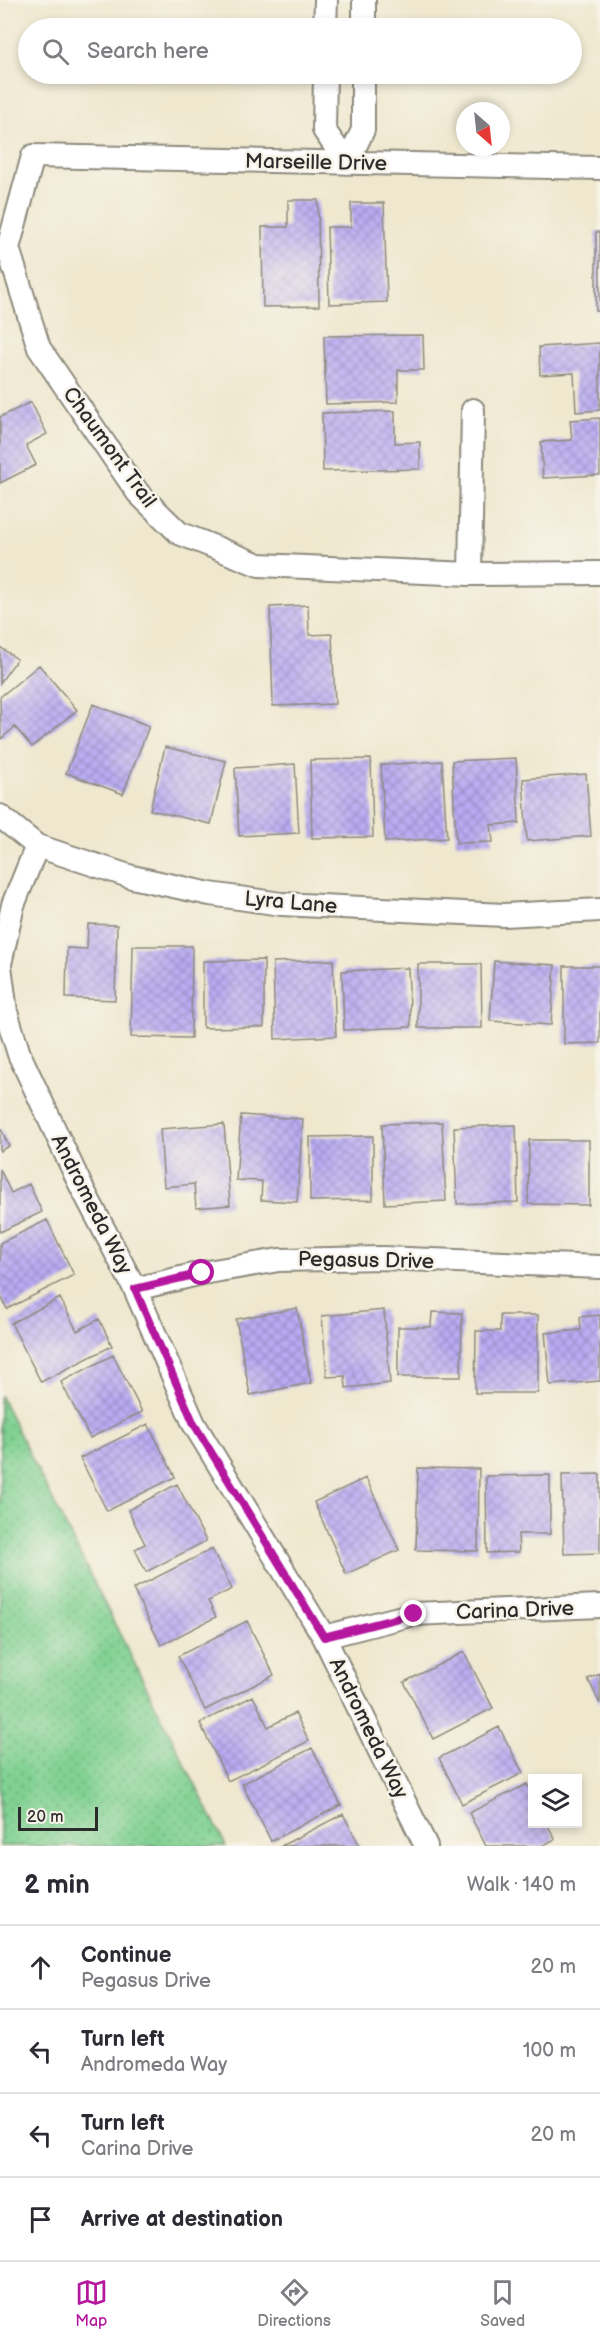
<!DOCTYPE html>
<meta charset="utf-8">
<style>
:root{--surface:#fff;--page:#f7f7f7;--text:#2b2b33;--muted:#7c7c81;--line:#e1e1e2;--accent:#b5179e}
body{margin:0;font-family:"Balsamiq Sans",sans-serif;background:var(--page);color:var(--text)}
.controls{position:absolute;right:18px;bottom:18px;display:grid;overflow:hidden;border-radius:0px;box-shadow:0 3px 9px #0003}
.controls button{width:54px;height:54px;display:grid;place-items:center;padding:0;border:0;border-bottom:2px solid var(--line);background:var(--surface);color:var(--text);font:30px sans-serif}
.compass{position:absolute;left:456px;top:102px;width:54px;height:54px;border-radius:50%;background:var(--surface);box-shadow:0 3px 9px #0003;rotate:153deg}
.scale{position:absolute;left:18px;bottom:15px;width:80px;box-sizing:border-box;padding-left:6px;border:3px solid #2b2b2b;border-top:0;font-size:16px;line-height:21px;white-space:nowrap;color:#2b2b2b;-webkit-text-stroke:4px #f7f3e8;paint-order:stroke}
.stop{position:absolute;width:18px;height:18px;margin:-14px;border:4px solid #b5179e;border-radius:50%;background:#fff}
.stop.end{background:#b5179e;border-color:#fff;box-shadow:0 2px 6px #0008}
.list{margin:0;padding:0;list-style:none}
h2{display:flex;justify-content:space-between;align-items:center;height:78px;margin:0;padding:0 24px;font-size:26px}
h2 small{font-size:20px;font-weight:400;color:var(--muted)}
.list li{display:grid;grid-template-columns:39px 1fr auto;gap:18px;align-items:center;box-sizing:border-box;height:84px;padding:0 24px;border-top:2px solid var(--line)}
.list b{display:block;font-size:22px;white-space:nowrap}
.list p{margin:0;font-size:20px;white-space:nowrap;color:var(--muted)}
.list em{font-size:20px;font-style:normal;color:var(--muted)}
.icon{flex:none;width:33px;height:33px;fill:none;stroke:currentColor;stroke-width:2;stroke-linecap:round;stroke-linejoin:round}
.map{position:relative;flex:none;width:600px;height:1846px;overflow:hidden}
.search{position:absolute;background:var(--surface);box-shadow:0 3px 9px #0003;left:18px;right:18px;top:18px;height:66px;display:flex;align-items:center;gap:15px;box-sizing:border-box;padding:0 21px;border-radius:33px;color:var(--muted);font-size:22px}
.sheet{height:414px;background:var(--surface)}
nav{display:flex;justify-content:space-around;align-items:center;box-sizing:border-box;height:84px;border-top:2px solid var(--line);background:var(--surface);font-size:16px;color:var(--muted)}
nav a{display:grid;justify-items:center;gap:3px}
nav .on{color:var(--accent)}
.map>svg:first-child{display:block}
.grass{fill:url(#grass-dots);stroke:#567e5e;stroke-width:1.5}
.building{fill:url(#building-cross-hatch)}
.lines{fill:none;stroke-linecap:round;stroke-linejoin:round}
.minor-casing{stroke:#8d8a7d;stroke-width:26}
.minor{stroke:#fff;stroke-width:22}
.route{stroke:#b5179e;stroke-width:8}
.labels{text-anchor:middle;stroke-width:5;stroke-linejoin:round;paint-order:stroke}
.street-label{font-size:21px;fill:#2b2b2b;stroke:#f7f3e8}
</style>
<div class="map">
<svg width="600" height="1846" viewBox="0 0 600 1846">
<defs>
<pattern id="grass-dots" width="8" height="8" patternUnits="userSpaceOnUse" patternTransform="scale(1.5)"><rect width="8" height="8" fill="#80d192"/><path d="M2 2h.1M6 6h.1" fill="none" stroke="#69aa77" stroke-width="1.8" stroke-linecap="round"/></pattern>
<pattern id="building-cross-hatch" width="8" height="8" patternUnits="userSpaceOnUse" patternTransform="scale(1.5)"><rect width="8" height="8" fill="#b9abf3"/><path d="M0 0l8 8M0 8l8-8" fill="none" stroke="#978bc5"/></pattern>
</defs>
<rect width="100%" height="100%" fill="#f7f3e8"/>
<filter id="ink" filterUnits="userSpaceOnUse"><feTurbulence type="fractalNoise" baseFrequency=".0167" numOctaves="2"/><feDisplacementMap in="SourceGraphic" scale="12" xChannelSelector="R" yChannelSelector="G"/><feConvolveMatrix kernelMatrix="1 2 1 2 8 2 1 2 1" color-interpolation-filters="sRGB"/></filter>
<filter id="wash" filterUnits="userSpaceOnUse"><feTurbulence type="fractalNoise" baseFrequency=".008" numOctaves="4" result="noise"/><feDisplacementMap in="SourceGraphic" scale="24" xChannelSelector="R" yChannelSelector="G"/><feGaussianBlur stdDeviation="1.35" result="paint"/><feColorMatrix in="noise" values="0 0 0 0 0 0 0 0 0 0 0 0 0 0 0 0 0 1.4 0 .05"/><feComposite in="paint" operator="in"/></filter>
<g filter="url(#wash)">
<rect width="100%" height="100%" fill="#efe8cf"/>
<path class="grass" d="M0 1395 226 1846H0Z"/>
<g id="blocks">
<path class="building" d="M288 200H318L319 306 263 307 262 227H288Z
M351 203H384L387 302 329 304 327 227H351Z
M596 232H600V311H596Z
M423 335 424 370H398V402L326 404 324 336Z
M600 343V410L576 412 574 373 540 375 539 347Z
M31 402 47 434 26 445 36 465 0 483V417Z
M395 411V443L420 442V469L323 471 322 413Z
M600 418V475L543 478 541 442 572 440 570 420Z
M308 605 309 635 332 634 335 704 273 706 270 607Z
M0 647 17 659 0 683Z
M39 665 77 710 32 747 15 727 1 739 0 697Z
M93 704 149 726 123 794 66 773Z
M165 747 226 761 211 824 150 810Z
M516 758 519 823 491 825 493 842 456 843 452 761Z
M371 759 373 837 312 838 310 760Z
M442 761 447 838 385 842 381 765Z
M295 764 299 833 239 836 235 768Z
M586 774 591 836 527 841 523 779Z
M88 924 117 925 115 1000 66 998 67 948 87 949Z
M133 946H192L191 1038 131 1037Z
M264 960V1027L203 1028V961Z
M333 960 336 1036 275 1039 273 962Z
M494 961 555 965 551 1025 490 1021Z
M418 964H481L482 1028H418Z
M564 966H600V1043L564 1044Z
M408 968 411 1027 344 1030 342 971Z
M241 1115 303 1119 297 1202 261 1200 262 1181 236 1180Z
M442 1122 446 1201 385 1204 382 1124Z
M224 1124 230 1205 196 1208 194 1184 164 1187 160 1129Z
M516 1125 518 1202 457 1204 454 1127Z
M0 1127 9 1146 0 1151Z
M373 1136V1200L310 1201V1137Z
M529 1140H589V1205L528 1204Z
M0 1169 11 1193 29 1184 42 1212 0 1232Z
M47 1220 74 1275 7 1309 0 1294V1243Z
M60 1298 77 1331 99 1319 112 1346 41 1382 11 1323Z
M297 1308 311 1383 250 1395 236 1319Z
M384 1310 390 1383 346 1388 345 1376 327 1377 322 1316Z
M432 1312 462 1313 461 1377H398V1327H431Z
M500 1315H538V1393H475L476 1331H500Z
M600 1315V1381L550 1385 545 1333 581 1330 580 1317Z
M113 1355 142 1412 90 1438 61 1382Z
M148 1424 175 1477 107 1511 80 1458Z
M418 1468 479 1469 478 1551 416 1550Z
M600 1474V1553L564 1554 562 1475Z
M550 1475V1534H518L519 1552 487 1553 486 1476Z
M366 1478 399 1550 346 1574 314 1502Z
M177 1484 206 1541 146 1572 135 1549 145 1544 128 1510Z
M212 1549 232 1589 208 1601 216 1617 161 1645 133 1589Z
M247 1621 274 1675 205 1710 178 1656Z
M464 1652 493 1708 433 1739 404 1682Z
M600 1674V1704L588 1679Z
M253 1696 268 1727 295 1713 309 1741 228 1781 200 1723Z
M499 1727 523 1773 462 1804 439 1758Z
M312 1748 341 1805 271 1841 242 1784Z
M527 1784 532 1795V1824H547L555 1839 542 1846H486L469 1813Z
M343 1814 360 1846H281Z"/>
</g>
</g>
<g filter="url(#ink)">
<use href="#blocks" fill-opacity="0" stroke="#8d8a7d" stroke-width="1.5"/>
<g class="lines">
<g class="minor-casing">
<path id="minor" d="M325 28 326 0
M364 28V0
M325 74 324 130 347 163 363 130V74
M600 168 33 156 8 248 39 348 138 493 179 533 259 565 470 574 600 573
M470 574 473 410
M0 816 37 846 132 877 210 894 281 904 504 915 600 910
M0 964 13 905 37 846
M0 966 6 1012 19 1054 80 1184 135 1289 194 1424 324 1637 426 1846
M135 1289 202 1273 279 1260 383 1258 600 1267
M324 1637 414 1614 600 1606"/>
</g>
<use href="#minor" class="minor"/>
</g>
</g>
<g class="lines" filter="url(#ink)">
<path class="route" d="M202 1273 135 1289 194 1424 324 1637 414 1614"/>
</g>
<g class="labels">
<g class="street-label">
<text transform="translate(316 162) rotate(1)" y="7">Marseille Drive</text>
<text transform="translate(110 447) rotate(54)" y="7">Chaumont Trail</text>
<text transform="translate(291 902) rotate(5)" y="7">Lyra Lane</text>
<text transform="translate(92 1204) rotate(63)" y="7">Andromeda Way</text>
<text transform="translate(366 1260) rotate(1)" y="7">Pegasus Drive</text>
<text transform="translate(515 1610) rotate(-2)" y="7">Carina Drive</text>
<text transform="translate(369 1728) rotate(64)" y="7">Andromeda Way</text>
</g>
</g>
</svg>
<div class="controls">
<button><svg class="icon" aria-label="layers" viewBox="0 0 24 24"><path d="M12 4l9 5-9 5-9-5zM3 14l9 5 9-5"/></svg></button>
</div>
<svg class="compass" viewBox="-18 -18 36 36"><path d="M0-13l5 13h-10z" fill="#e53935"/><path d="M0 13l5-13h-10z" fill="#7c7c81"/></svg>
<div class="scale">20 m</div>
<div class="stop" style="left:202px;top:1273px"></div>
<div class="stop end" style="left:414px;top:1614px"></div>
<div class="search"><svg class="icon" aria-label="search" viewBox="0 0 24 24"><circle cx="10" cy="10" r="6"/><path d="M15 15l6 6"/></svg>Search here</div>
</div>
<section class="sheet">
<h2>2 min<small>Walk · 140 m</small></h2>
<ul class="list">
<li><svg class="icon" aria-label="ahead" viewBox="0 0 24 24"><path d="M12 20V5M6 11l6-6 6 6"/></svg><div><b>Continue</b><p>Pegasus Drive</p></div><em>20 m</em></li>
<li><svg class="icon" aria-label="left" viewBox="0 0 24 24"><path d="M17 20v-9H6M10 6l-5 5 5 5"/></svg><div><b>Turn left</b><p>Andromeda Way</p></div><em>100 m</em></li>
<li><svg class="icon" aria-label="left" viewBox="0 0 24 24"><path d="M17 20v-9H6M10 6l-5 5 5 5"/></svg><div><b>Turn left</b><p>Carina Drive</p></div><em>20 m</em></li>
<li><svg class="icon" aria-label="arrive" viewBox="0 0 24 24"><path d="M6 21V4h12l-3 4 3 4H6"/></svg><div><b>Arrive at destination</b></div></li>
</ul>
</section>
<nav>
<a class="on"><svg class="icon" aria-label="map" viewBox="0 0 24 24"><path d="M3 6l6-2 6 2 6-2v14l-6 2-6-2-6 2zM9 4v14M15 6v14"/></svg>Map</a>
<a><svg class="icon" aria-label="directions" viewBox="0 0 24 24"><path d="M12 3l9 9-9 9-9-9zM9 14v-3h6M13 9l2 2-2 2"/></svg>Directions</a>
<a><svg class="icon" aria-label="saved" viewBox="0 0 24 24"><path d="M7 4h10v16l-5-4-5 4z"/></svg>Saved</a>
</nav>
